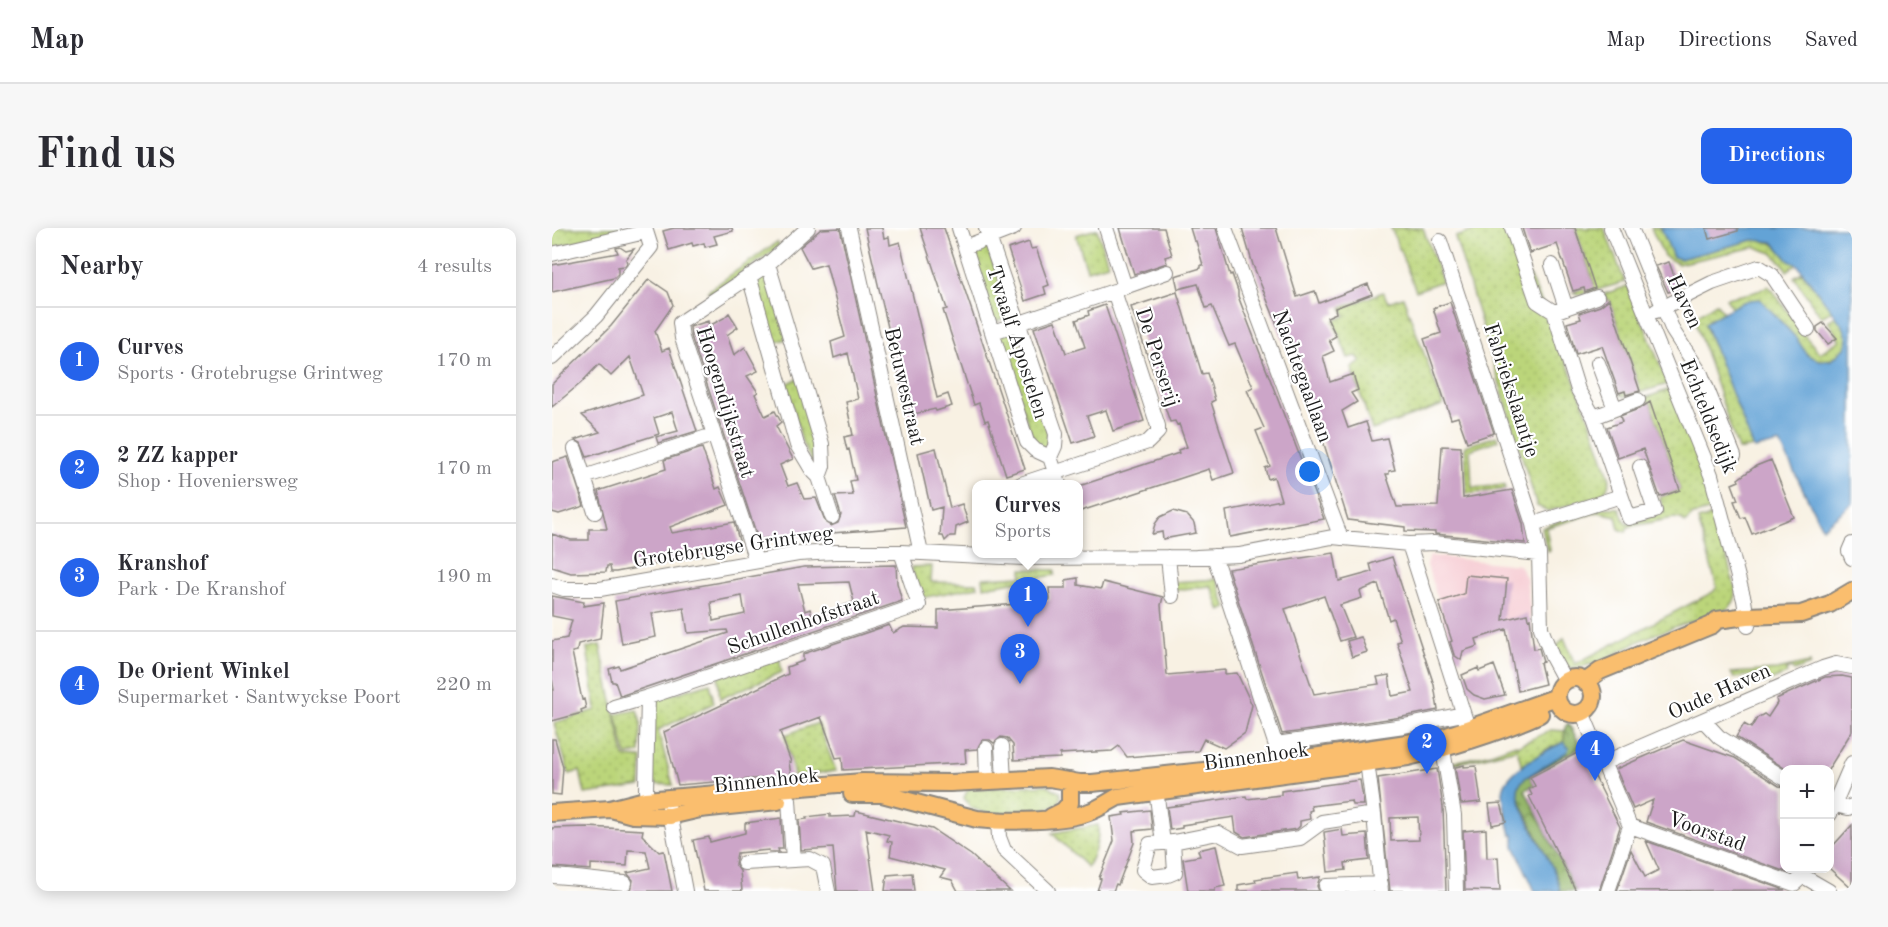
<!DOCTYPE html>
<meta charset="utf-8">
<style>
:root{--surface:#fff;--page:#f7f7f7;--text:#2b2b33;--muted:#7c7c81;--line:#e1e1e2;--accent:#2563eb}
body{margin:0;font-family:"Old Standard TT",serif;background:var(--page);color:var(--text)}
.controls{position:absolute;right:18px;bottom:18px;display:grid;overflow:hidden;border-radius:12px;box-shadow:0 3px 15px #0003}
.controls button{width:54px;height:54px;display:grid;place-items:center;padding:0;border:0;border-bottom:2px solid var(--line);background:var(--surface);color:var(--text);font:30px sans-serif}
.you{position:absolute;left:758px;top:244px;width:21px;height:21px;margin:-15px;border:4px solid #fff;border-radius:50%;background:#1a73e8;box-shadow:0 0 0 9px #1a73e833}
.badge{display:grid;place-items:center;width:39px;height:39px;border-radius:50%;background:var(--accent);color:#fff;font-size:20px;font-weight:700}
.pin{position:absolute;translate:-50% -50px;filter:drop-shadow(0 2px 3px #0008)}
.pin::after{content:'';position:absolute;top:32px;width:21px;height:18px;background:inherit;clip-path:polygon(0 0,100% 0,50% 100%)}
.popup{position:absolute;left:420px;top:252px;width:111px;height:78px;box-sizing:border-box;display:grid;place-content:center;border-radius:12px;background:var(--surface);filter:drop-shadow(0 2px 4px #0005);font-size:20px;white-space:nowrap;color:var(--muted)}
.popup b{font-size:22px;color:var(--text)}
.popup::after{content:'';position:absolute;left:50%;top:100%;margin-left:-12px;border:12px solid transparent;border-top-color:var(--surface)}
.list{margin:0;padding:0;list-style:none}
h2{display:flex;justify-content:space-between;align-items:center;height:78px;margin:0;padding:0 24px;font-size:26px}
h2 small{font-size:20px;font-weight:400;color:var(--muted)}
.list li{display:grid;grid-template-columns:39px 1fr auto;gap:18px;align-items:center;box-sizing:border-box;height:108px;padding:0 24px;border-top:2px solid var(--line)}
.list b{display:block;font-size:22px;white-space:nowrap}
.list p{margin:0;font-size:20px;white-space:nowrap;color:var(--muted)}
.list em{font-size:20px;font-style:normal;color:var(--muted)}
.map{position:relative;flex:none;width:1300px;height:663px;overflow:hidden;border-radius:12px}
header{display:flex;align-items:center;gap:36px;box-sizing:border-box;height:84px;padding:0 30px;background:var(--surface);border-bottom:2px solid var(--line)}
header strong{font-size:28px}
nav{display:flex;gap:33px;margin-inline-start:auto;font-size:21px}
.intro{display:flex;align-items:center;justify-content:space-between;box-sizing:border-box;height:144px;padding:0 36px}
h1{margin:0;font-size:42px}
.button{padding:15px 27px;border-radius:12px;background:var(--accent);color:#fff;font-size:21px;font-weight:700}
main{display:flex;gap:36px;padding:0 36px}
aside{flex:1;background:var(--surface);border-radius:12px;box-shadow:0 3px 15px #0003}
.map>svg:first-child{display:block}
.built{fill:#f7cfd5}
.grass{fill:url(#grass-dots);stroke:#6c784b;stroke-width:1.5}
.forest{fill:url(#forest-crowns);stroke:#586943;stroke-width:1.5}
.water{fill:#63a3d6;stroke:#406079;stroke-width:1.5}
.building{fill:#cca5c8;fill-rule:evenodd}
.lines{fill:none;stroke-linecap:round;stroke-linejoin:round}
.minor-casing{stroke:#8a8680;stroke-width:16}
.major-casing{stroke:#8a8680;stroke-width:20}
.minor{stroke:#fff;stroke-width:14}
.major{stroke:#fabe6e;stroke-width:16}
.labels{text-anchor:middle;stroke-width:4.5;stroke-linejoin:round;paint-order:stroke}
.street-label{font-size:21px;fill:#1c1c1c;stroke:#fff}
</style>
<header>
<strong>Map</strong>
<nav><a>Map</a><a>Directions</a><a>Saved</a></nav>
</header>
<div class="intro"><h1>Find us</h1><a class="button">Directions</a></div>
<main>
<aside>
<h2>Nearby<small>4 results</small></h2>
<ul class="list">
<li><span class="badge">1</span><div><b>Curves</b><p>Sports · Grotebrugse Grintweg</p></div><em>170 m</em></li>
<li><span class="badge">2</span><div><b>2 ZZ kapper</b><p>Shop · Hoveniersweg</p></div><em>170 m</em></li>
<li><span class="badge">3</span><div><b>Kranshof</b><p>Park · De Kranshof</p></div><em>190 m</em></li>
<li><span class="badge">4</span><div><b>De Orient Winkel</b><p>Supermarket · Santwyckse Poort</p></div><em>220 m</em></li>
</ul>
</aside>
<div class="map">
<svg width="1300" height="663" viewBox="0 0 1300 663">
<defs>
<pattern id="grass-dots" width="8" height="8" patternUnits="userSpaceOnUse" patternTransform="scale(1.5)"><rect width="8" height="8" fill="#bbd57a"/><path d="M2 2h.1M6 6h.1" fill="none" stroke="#a0b669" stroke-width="1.8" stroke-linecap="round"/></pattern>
<pattern id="forest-crowns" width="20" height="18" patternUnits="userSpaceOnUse" patternTransform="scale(1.5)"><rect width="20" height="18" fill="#94b66a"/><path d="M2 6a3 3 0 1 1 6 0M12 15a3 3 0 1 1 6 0" fill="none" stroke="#789356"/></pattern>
</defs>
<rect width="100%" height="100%" fill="#fff"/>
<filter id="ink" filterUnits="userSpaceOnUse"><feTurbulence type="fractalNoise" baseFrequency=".0167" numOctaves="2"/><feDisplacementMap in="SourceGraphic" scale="12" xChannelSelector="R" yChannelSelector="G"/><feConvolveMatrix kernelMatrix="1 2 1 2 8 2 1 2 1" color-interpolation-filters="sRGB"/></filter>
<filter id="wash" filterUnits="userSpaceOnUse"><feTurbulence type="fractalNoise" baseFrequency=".008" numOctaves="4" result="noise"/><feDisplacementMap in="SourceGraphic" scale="24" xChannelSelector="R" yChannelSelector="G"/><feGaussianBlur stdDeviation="1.35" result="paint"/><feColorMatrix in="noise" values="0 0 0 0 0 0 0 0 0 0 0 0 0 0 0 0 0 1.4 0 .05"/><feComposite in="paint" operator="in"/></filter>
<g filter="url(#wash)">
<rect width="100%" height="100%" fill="#f8f1e3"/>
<path class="built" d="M878 328 967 337 974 349 979 389 898 412 875 337Z"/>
<path class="grass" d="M0 0H82L0 20Z
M839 0H871L890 53 864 63Z
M931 0H954L996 87 1039 195 1058 251 1055 261 1049 268 996 283 985 278 903 9Z
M1023 0H1052L1073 54 1028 67 1021 64 1042 56Z
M1099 0H1109L1121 28 1128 31 1201 12C1232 12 1223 26 1245 36L1235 43 1232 37 1220 25 1203 19 1126 36 1112 28Z
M545 1 556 36 535 42 524 7Z
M225 14 228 18 160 67 156 63Z
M436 19 458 88 442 94 419 25Z
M215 44 235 111 221 115 203 51Z
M1250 44 1280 83 1269 89 1242 49Z
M1076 58 1116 156 1073 169 1066 166 1087 159 1057 71 1054 72 1052 66Z
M1216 58 1221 63 1253 108 1268 125 1288 112 1276 93 1284 88C1289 94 1295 101 1296 109 1299 129 1270 139 1255 126 1250 122 1247 115 1244 110 1233 97 1220 84 1209 72H1198L1180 81 1174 70 1203 64Z
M831 64 836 74 851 69 891 177 820 202 800 140 809 134 805 128 796 130 781 93 793 88 790 80Z
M1164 75 1172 85 1157 91 1153 97 1202 219 1186 222 1145 99 1143 89Z
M463 102 497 206V218L494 221 490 220 481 212 447 108Z
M246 150 265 217 268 239 262 238 250 214 235 156Z
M1118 161 1157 259 1155 263 1161 282 1141 287 1133 295 1129 291 1122 290 1076 299 1074 304 1067 301 1064 288 1046 284 994 300 998 322 995 323 990 300C1013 290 1041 278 1067 280L1074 296 1112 284 1108 269 1128 262 1098 174 1095 175 1093 170Z
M945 208 946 212 918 222 920 260 952 257 953 261 915 266 913 218Z
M1163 287 1184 363C1184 372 1181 377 1174 382 1147 391 1120 399 1094 410 1068 422 1046 439 1017 440L1009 433 1005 418 1012 410 1023 436 1161 364 1165 359 1146 292Z
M380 338 379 354 425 355 426 359 369 370 359 339Z
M470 341 503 342V347L432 359 431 350 470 348Z
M665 351 675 380 668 383 659 358 623 362 621 354Z
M48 417 72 529 90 530 89 558 33 566 28 543 17 546 2 495 44 482 35 420Z
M227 429 230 444 168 471 166 449Z
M1258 435V437L1242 443 1239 440 1234 442 1235 446 1213 455 1208 448 1204 449 1203 447 1182 450 1179 445 1225 442Z
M158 455 162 475 106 502 121 557 98 556 99 473Z
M85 482 89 495 88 525 74 527 64 486Z
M266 495 284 543 242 548 233 507Z
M999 502 1013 503 1012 514 995 521 970 539 965 521 898 537V535L939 525 964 516 965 518Z
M495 557 508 564 509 569 506 576 494 581H471L463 586H437L419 580 412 570 416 561Z
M546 597C547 613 543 625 535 639L500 605Z"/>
<path class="forest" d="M1016 495 1030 519 978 548 982 557 973 562 1023 663H1008L1005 650 966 568V558L973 550 1015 524 1016 520 1012 514 1013 499Z"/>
<path class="water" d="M1109 0H1300V276L1270 300 1228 215 1202 221 1153 96C1156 92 1187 75 1194 73 1199 71 1203 72 1208 71L1245 111 1255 127 1269 133 1280 132 1294 119 1296 111 1291 98 1245 36 1237 33 1221 14 1201 12 1128 31 1121 29Z
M1012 514 1017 520 1015 524 973 550 966 558C964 586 1004 632 1008 663H983L962 618V607H959C956 594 951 577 951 564 952 543 995 522 1012 514Z"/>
<g id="blocks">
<path class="building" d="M122 0H180L181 3 162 8 165 16 153 19 152 15 141 18 140 15 117 22 111 3Z
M288 0 354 299 206 311 139 108 138 99 156 93 157 98 172 90 177 85 186 99 175 107 182 127 193 119 206 143 195 148 206 164 203 166 213 188 223 183 229 194 224 198 241 231 228 237 236 258 245 255 252 271 264 270 274 295 279 298 286 295 289 287 283 268 301 267 298 253 304 252 297 221 295 222 292 209 301 207 294 174 306 171 296 125 282 130 279 114 293 109 274 36 259 40 248 19 269 1Z
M313 0H330L332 10 337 9 338 17 348 14 385 170 396 166 400 178 384 183 383 181 362 186 361 184 356 186Z
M368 0H392L473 241 454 247 436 192 433 193 427 175 422 177 391 82 395 81Z
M568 0H612L620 27 613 29 615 35 582 46Z
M638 0H664L678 47 680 46 686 63V68L772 291 678 309 674 283 729 272 722 249 716 251 713 240 718 238 704 203 712 200 695 162 701 159 683 116 677 118 660 78 654 80 646 56 626 61 623 48 649 40V37H651L644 13H642Z
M690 0H724L745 69 763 63 767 75 816 56 820 66 783 80 784 85 775 89 784 108 777 112 782 123 771 128 778 154 801 146 806 162 799 165 805 174 790 183 796 200 814 194 820 213 835 210 843 242 837 243V246H834L845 279 886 278 890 218 909 219 911 270 960 262 971 296 973 315 883 306V304L853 303V299L796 292 766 197 748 153 755 150 744 123 737 126 701 37Z
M970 0H1023L1043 60 1033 64 1032 60 1021 63 1005 16 978 25Z
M1154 0H1186V3L1157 11Z
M477 14 479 21 484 20 497 57 492 59 494 66 473 73 456 21Z
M68 19 74 23 82 21 74 31 75 35 73 38 66 39V46L62 50 0 64V37L66 25 64 20Z
M1117 34 1127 61 1116 64 1104 38Z
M97 51 116 64 121 77 103 103 110 123 117 120 145 203 106 215 104 209 126 203 120 184 102 190 107 206 35 229 29 215 23 212 48 204 30 187 91 167 78 129 59 148 47 136 29 155 0 179V156L59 98Z
M625 64 650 146 655 145 659 157 663 172 659 174 682 245 661 252 657 241 529 283 527 276V258L627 225 626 222 635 219 627 196 625 197 623 193 618 194 579 79Z
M1057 71 1088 163 1074 167 1073 163 1067 165 1050 118 1024 126 1015 95 1029 91 1027 85 1048 78Z
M898 74 942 205 915 214 906 189 899 191 872 111 889 105 881 80Z
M553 77 592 193 561 203 554 182 535 188 542 208 521 215 482 100 503 93 514 125 533 119 524 92 537 87 536 83Z
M1271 95 1285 110 1276 116 1265 103V99Z
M1098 174 1128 262 1108 269 1091 221 1066 230 1055 199 1070 194 1068 188 1089 180Z
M150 220 164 261 168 259 176 277 118 299 120 305 182 294 189 320 64 344H59L58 338H55L54 344 19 345 0 339V306L19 312H37V301H55L46 263 114 241 112 232Z
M384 220 398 280 410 276 416 294 404 299 403 308H398L393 313 391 308H388L390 279 379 282 366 225Z
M16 229 32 278 7 286 0 284V234Z
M1219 232 1242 289 1200 306 1193 289 1189 290 1182 273 1186 272 1180 256 1187 253 1186 251 1204 238Z
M621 283 635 287 642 295 644 305 611 311 610 304 600 306 603 296 608 289Z
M782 325 787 353 820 344 818 336 840 329 882 457 886 482 850 489 730 506 676 341ZM826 356 837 392 841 390 849 413 845 414 861 464 840 468 837 447 825 449 827 456 762 466 733 381 772 368 788 413 801 409 788 377 810 370 808 363Z
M344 337 345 355 350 373 68 468 63 454H60L57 441 67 438 68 441 176 405 175 402 136 405 132 380 100 385 104 409 70 416 63 373 252 339ZM297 354 302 374 260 388 258 381 253 383 246 356ZM190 368 193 386 161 393 159 374Z
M914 347 955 351 951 392 975 386 976 391 978 390 982 421 987 420 991 434 988 435 993 456 966 463 954 401 924 411 926 418 911 423 909 432 902 427 898 414 900 413 887 374 912 366Z
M526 350V357L549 361 551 354 611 369 609 377 615 447 673 442V446L685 445 700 477 693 505 672 520 652 511 646 523 575 529 567 518 560 523 508 526V530L462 532 461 517 455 510 449 509 442 515 438 512H430L425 521 413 522 414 535 291 542 290 529 284 530 269 489 228 504 239 534H237L239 548 126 557 112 504 236 446 235 439 251 433V426L337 397 341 405 352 399 386 400V382L493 374 492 372H498L497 360H514V352Z
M0 368 32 374 31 378 52 375 48 411 26 416 25 423 20 424 30 472 32 471 34 480 29 482 30 485 0 493V462H2L0 450V413L15 410 20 392 0 388Z
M809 409 815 424 800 429 795 413Z
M942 437 953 467 933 471 922 467 915 461 910 447 926 440 927 443Z
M1290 448 1300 450V503L1276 542H1235L1184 509 1192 496 1199 500 1205 490 1212 486 1216 489 1225 475 1224 471 1273 449Z
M0 511H3L11 539 9 567 0 566Z
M1131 512 1183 530 1227 558 1233 559V640H1243L1240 646 1094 594 1101 572 1081 581 1064 541Z
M1033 521 1041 537 1038 539 1068 599 1047 663H1024L977 568 980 567 977 561 983 558 978 549Z
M912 537V539L924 538 929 574 909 576 903 539Z
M885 541 891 579 894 663H838L826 550ZM866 589 867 612 839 613 838 590Z
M808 552 812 577H800L799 573 759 578 760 582 757 583 758 591 748 593V598L745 601 692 609 684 604 682 589 630 597V600L618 602 615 579 694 568 695 571 729 567V563Z
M949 575 954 594 940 597 937 576Z
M598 582 600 601 581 603 582 615 566 657 564 656 561 663H545L549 651 547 650 562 613 559 589 572 587 571 585Z
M304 583 380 601 419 627 458 663H406L400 652 388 649 393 642 338 628 340 614 335 613 337 607 314 601 323 663H285L281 620 249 622 247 592 255 591 254 589 278 586V589L303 588Z
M229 590 231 621H226L227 624H217V622L185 625 183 636 188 643 190 663H152L141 612 157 609 158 614 193 605V595Z
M1300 597V661L1278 641V621Z
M36 599 91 602 90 607 107 624 112 623 120 663H79L81 652 75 645 98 640 94 623 76 622 75 638 39 636V642L0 639V600Z
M790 601 791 608 815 606 817 632 793 635 794 642 776 644 772 604Z
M934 601 935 630 946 629 948 663 913 662 911 603Z
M1094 613 1233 662 1065 663 1079 622 1093 649 1107 642Z
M664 618 673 658 663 660V663H636L631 631 648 628 646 622Z
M360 645 362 663H333L335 647Z
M745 645 746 652 768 649 765 658 767 663H686V657L704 654 703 651Z"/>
</g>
</g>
<g filter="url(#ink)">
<use href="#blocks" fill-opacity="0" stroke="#8a8680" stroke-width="1.5"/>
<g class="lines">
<g class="minor-casing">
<path id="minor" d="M297 0 369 325
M407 0 475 214 483 222 498 229
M434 0 504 206 503 218 498 229 507 256
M554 0 573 59
M673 0 789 310
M960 0 985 73 1002 84 1045 69
M1059 0 1159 247 1192 372 1196 398
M1079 0 1121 103 1149 146 1182 228
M888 13 981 296 987 326 989 400 1000 429 1013 453
M413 19 462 0
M0 26 93 4
M216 36 270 216 271 238 267 249
M1000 37 1014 80
M197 48 245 217 260 242 267 249 280 289
M567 61 615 44
M1104 83 1160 55 1207 39 1220 47 1256 101
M1002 84 1026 162 1042 189 1086 172
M441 104 562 63 606 198V204L596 214 469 256
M0 130 44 88 99 19 93 0
M1046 135 1063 181
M1042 189 1077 290 1103 283 1088 239
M23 221 43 284
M32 249 161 207
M981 296 1069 268
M857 316 882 315 987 326
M1300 316 1297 323 1300 330
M662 328 727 527
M616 329 620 368
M204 333 130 110 128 95 216 36 256 0
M0 357 12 361H48L246 326 283 324H349L471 330 644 329 687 327 780 309 857 316 919 509
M62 479 96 469
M1030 484 1078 598
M1151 492 1167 509 1232 550
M889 510 902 587 904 663
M724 516 852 498 911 486
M450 518 452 552
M434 520 435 553
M1051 535 1271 440 1284 436 1300 439
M603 554 611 615
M94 563 96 469 367 377 349 324
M237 572 241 632
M1278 576 1296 580 1300 578
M117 580 133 663
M822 586 829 663
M1278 586 1300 535
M446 592 447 609 452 622 496 663
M1078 598 1242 656 1251 648 1277 663
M621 614 666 605 690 618 748 610 770 594 822 586 815 534
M621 614 623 644 616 647 600 649 591 642 598 616Z
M192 635 258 631 271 638 276 663
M0 648C24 649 48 653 73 655
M774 658 829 656
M1056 663 1078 598"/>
</g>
<g class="major-casing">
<path id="major" d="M1005 468a18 18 0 1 1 36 0a18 18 0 1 1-36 0Z
M1033 454 1048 443 1160 397 1165 392 1195 388 1249 386 1278 376 1300 363
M300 566H330L425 591C453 594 512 594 537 584 547 581 556 574 566 569L856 529C903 518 943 506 988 486
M59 581 81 587 118 588 148 581 226 573
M0 585 58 581 93 572 310 554 398 555 497 550 528 555H540L707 537 889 510 1005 469
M499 589 511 583 518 575V553"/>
</g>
<use href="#minor" class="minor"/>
<use href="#major" class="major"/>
</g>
</g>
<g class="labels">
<g class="street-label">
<text transform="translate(1133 73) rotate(65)" y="7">Haven</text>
<text transform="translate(466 114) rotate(72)" y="7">Twaalf Apostelen</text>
<text transform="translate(606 129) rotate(72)" y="7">De Perserij</text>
<text transform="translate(751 148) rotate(70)" y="7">Nachtegaallaan</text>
<text transform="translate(353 158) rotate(77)" y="7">Betuwestraat</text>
<text transform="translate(960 162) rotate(72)" y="7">Fabriekslaantje</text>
<text transform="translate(174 174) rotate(73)" y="7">Hoogendijkstraat</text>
<text transform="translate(1157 188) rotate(68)" y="7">Echteldsedijk</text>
<text transform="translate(181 318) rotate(-8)" y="7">Grotebrugse Grintweg</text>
<text transform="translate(251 394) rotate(-19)" y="7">Schullenhofstraat</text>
<text transform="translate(1167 463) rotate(-24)" y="7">Oude Haven</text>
<text transform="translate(704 528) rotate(-8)" y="7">Binnenhoek</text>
<text transform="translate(214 552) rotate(-6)" y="7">Binnenhoek</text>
<text transform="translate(1155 603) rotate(20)" y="7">Voorstad</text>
</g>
</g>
</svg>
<div class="controls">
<button>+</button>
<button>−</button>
</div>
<div class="you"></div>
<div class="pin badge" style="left:476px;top:399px">1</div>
<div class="popup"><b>Curves</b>Sports</div>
<div class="pin badge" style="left:875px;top:546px">2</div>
<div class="pin badge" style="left:468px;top:456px">3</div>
<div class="pin badge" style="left:1043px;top:553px">4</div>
</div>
</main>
